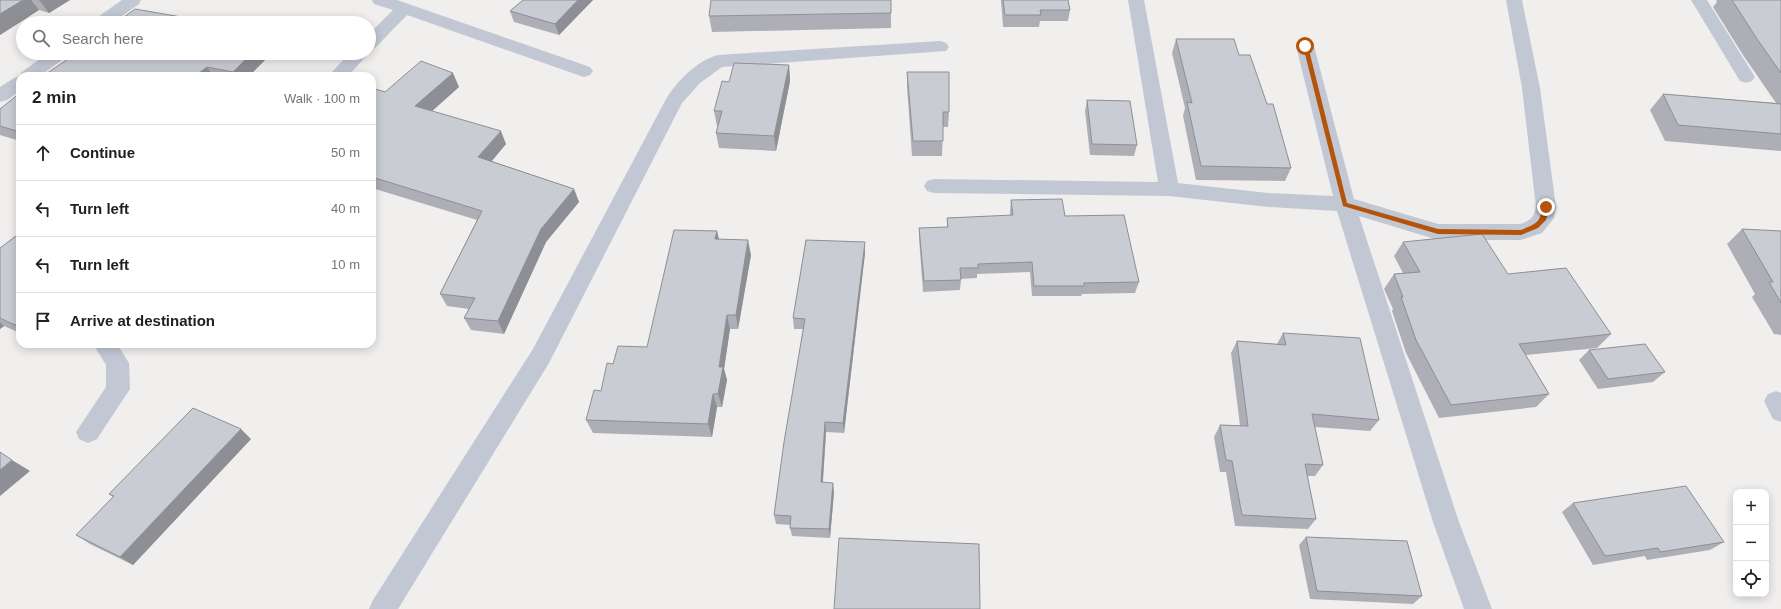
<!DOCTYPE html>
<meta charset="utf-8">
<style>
:root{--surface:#fff;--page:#f2f2f2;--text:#202124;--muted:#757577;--line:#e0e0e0}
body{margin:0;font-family:Helvetica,sans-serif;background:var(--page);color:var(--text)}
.controls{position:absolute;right:12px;bottom:12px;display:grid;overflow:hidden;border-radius:8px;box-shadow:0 2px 10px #0003}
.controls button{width:36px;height:36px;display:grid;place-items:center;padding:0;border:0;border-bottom:1px solid var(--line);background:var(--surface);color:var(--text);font:20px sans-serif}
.stop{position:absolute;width:12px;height:12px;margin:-9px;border:3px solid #b45309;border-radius:50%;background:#fff}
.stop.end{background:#b45309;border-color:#fff;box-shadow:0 1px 4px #0008}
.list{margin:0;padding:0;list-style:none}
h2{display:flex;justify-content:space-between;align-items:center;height:52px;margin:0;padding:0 16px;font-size:17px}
h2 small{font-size:13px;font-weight:400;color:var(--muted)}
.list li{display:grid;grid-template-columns:26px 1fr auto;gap:12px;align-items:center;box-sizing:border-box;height:56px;padding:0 16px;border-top:1px solid var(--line)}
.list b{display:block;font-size:15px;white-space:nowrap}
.list em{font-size:13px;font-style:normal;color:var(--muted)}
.icon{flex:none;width:22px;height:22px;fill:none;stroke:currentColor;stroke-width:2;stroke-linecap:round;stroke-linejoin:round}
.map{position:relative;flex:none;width:1781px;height:609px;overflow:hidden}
.search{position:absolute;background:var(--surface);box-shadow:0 2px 10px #0003;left:16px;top:16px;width:360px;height:44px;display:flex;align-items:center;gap:10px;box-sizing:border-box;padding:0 14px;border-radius:22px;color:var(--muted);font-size:15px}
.panel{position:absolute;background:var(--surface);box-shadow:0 2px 10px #0003;left:16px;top:72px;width:360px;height:276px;border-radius:12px}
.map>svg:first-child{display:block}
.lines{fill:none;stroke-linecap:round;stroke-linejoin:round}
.minor{fill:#c1c8d4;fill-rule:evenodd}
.wall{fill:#aeafb6}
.shaded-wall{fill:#8d8f94}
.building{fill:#caccd4;stroke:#8d8f94}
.route{fill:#b45309}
</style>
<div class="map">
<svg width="1781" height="609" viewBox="0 0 1781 609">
<rect width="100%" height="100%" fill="#f1eeee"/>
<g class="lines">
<path class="minor" d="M122 0H141L139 4 112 23H92L95 19Z
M372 0H397L590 67 593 71 590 75 584 77 578 75 407 15 375 48 369 50V34L393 10 374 4Z
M1128 0H1144L1178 183 1268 193 1333 196 1296 46 1299 42 1305 40 1311 42 1314 46 1354 199 1438 224H1520C1530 221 1534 217 1536 207L1522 88 1506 0H1522L1540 88 1556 207 1554 218 1542 233 1521 240H1438L1359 216 1459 522 1492 609H1464L1433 522 1337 211 1268 207 1169 196 934 193 927 191 924 186 927 181 934 179 1158 182Z
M1691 0H1707L1755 77 1752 81 1746 83 1740 81Z
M940 41 946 43 949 47 946 51 722 67 700 83 682 103 549 363 398 609H369L373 600 533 349 665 101C676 82 696 61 718 55Z
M48 53H69L66 57 40 76H20V91L7 100 0 102V87L14 78 19 76 22 72Z
M350 53H369L348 76H328Z
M93 344H117L129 363 130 389 97 439 88 443 79 439 76 432 106 387V365Z
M1776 391 1781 393V422L1773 419 1764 401 1768 394Z"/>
</g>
<path class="wall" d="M0 0H70L49 13 39 10 0 35Z
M523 0H593L559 35 514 22 510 11Z
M1001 0H1068L1070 10 1068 21H1040L1039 27H1003Z
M1716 0H1781V151L1665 141 1650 110 1663 94 1776 103 1743 55 1713 7 1717 2Z
M891 13V28L712 32 709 16Z
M1176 39 1239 55 1267 104 1291 168 1285 181 1196 180 1183 116 1185 108 1172 53Z
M272 53 249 76H43Z
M789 65 790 81 776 151 719 148 716 133 718 126H717L714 111 729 82Z
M907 72 949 112 948 127H943L942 156H912L907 87Z
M459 87 432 111 506 144 492 161 574 189 579 202 546 242 504 334 471 330 464 318 469 309 447 306 440 294 477 220 372 188V88L385 92Z
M20 91V141L0 135V109L20 94 18 92Z
M1087 100 1137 145 1134 156 1090 155 1085 111Z
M1011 200 1065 216 1139 282 1135 293 1082 294 1081 296H1032L1030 272 977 274V278L961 279 960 290 923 292 919 238V228L947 227V218L1010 216V211Z
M20 229V333L4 326 0 329V248L20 233 18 231Z
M1742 229 1781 231V335L1774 334 1752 297 1755 294 1727 244Z
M717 231 719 239 751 255 738 329H730L724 369 727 380 722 407H717L712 437 593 433 586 420 601 391 647 347Z
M1403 242 1508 274 1611 334 1597 348 1526 355 1549 394 1536 407 1439 418 1406 353 1392 311 1393 309 1384 289 1394 274 1403 273 1394 256Z
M865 253 844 433 826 432 823 482 834 492 830 538 792 536 790 528 791 525 776 524 774 515 803 329H794L793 318Z
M1283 333 1379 420 1370 431 1315 427 1323 465 1315 476H1307L1316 519 1308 529 1235 526 1226 472H1220L1214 437 1220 425 1240 426 1231 353 1237 341 1277 344Z
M1589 350 1665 372 1653 382 1598 389 1579 360Z
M251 439 133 565 90 544 76 535 113 497 109 494Z
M1573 503 1724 542 1710 550 1647 560 1645 556 1593 565 1562 512Z
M1306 537 1422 596 1413 604 1310 599 1299 545Z"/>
<path class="shaded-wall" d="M23 0H31L39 10 0 35V14Z
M39 0H70L49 13Z
M578 0H593L559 35 555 24Z
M252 53H272L249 76H236L233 72Z
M789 65 790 81 776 151 774 136Z
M207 67 213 76H195Z
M453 73 459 87 422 120 415 106Z
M501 131 506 144 484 170 478 157Z
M574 189 579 202 546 242 504 334 498 321 541 229Z
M717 231 720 245 715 239Z
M748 240 751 255 738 329 736 315Z
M865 242V253L844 433 843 423Z
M727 315 730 329 724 369 727 380 722 407 718 394 719 367Z
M20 321V329L15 325Z
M0 322 4 326 0 329Z
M713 394 717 407 712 437 708 424Z
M825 422 826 432 822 491 821 482Z
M241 429 251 439 133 565 120 557Z
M12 460 30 471 0 496V470Z
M833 483 834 492 830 538 829 529Z"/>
<path class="building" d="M0 0H23L0 14Z
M523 0H578L555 24 510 11Z
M711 0H891V13L709 16Z
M1003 0H1068L1070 10H1040L1041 15H1005Z
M1732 0H1781V73L1757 39Z
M135 9 216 23H116Z
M1176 39H1234L1239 55H1250L1267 104H1273L1291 168 1201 166 1187 102 1192 103Z
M77 53H252L233 72 207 67 195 76H43Z
M421 61 453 73 415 106 501 131 478 157 574 189 541 229 498 321 464 318 475 298 440 294 482 211 372 177V88L385 92Z
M734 63 789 65 774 136 716 133 722 111H714L722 81 729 82Z
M907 72H949V112H943V141H913Z
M20 93V132L0 126V109Z
M1663 94 1781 104V134L1678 125Z
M1087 100 1130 101 1137 145 1092 144Z
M1062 199 1065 216 1124 215 1139 282 1084 283V286H1034L1032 262 978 264V268H960L961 280 924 281 919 228 948 227 947 218 1013 215 1011 200Z
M1742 229 1781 231V303L1769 282H1773Z
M674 230 717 231 715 239 748 240 736 315H727L719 367H723L718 394H713L708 424 586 420 594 390 601 391 607 363 613 364 618 346 647 347Z
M20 233V321L15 325 0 318V248Z
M1482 234 1508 274 1566 268 1611 334 1519 344 1549 394 1451 405 1416 340 1401 297H1403L1394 274 1420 272 1403 242Z
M806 240 865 242 843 423 825 422 821 482 833 483 829 529 790 528 791 516 774 515 784 442 805 319 793 318Z
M1283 333 1360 338 1379 420 1312 414 1323 465 1305 464 1316 519 1242 515 1232 461 1226 460 1220 425 1248 426 1237 341 1286 345Z
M1645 344 1665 372 1608 379 1589 350Z
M193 408 241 429 120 557 76 535 114 496 109 494Z
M0 452 12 460 0 470Z
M1686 486 1724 542 1660 552 1658 548 1605 556 1573 503Z
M1306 537 1407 541 1422 596 1317 591Z
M839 538 979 544 980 609H834Z"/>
<path class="route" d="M1305 44 1308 46 1347 203 1438 229 1521 230C1535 224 1541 223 1542 207L1546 205 1549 207 1546 220 1538 228 1521 235 1438 234 1343 206 1303 46Z"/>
</svg>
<div class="controls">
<button>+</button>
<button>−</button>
<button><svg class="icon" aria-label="locate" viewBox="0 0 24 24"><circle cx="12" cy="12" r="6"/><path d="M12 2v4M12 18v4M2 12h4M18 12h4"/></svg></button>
</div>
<div class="stop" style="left:1305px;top:46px"></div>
<div class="stop end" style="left:1546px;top:207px"></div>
<div class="search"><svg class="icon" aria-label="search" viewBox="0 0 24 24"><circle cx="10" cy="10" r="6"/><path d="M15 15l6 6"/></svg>Search here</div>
<section class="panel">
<h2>2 min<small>Walk · 100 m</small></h2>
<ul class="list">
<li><svg class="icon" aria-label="ahead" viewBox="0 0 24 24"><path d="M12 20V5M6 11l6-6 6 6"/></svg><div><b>Continue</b></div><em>50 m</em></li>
<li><svg class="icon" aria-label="left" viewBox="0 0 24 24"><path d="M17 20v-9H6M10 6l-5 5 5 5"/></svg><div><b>Turn left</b></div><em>40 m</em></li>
<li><svg class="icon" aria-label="left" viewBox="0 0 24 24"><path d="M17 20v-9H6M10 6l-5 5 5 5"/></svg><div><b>Turn left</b></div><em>10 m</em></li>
<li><svg class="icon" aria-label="arrive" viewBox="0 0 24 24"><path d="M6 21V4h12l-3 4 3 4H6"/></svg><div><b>Arrive at destination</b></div></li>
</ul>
</section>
</div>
